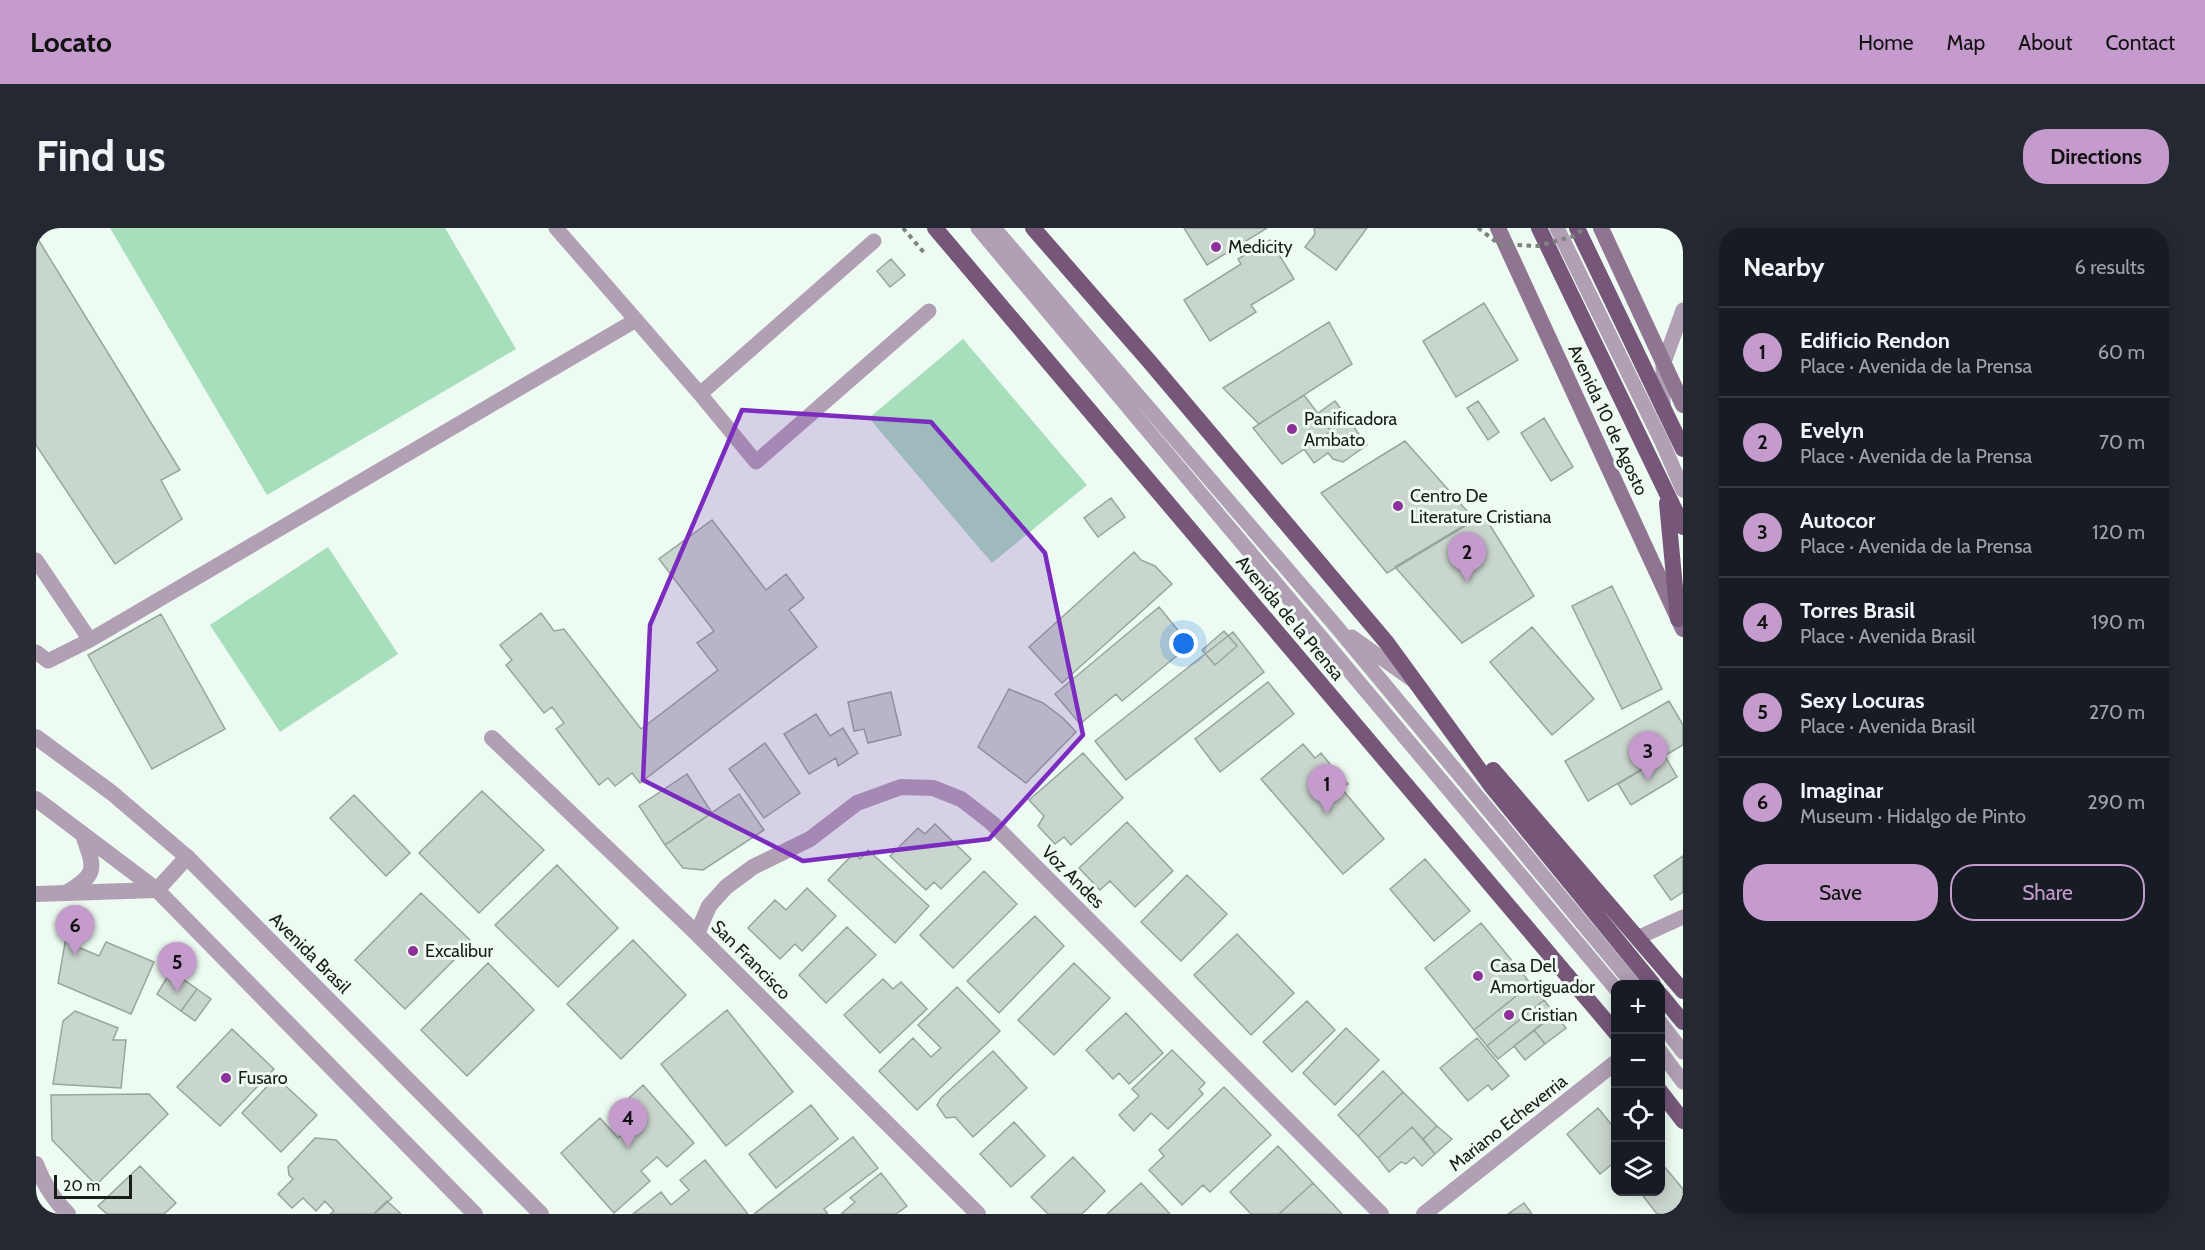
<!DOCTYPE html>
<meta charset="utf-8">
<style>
:root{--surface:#171b24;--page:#242831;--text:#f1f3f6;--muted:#9ea1a6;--line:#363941;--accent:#c49bcc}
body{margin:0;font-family:Cabin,sans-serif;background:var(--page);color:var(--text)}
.controls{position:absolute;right:18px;bottom:18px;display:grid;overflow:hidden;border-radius:12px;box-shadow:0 3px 15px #0003}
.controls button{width:54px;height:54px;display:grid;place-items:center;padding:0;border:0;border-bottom:2px solid var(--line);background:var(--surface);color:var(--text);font:30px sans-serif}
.scale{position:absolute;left:18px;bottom:15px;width:78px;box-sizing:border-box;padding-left:6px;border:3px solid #181d1a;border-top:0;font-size:16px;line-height:21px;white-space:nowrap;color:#181d1a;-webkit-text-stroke:4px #edfbf2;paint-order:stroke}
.you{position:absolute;left:1148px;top:416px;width:21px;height:21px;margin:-15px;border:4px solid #fff;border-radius:50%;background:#1a73e8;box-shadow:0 0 0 9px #1a73e833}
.badge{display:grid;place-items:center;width:39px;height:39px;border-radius:50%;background:var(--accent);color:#111;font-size:20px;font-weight:700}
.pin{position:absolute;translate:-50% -50px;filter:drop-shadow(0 2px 3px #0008)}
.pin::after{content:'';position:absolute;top:32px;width:21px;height:18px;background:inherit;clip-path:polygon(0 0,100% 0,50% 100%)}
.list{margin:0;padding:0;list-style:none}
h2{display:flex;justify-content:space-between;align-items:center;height:78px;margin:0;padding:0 24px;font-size:26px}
h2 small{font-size:20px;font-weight:400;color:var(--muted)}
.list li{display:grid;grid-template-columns:39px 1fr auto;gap:18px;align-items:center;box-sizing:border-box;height:90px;padding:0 24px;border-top:2px solid var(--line)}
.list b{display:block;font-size:22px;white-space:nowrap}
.list p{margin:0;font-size:20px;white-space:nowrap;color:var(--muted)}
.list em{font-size:20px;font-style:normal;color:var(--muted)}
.actions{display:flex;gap:12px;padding:18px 24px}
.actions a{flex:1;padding:14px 0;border:2px solid var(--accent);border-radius:24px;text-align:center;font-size:21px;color:var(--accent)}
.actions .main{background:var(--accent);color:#111}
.icon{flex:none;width:33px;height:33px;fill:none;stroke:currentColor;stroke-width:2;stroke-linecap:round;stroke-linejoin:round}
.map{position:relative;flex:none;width:1647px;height:986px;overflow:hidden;border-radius:24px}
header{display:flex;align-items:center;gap:36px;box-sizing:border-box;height:84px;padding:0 30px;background:var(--accent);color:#111}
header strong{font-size:28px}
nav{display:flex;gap:33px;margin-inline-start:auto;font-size:21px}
.intro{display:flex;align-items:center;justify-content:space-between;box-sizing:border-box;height:144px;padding:0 36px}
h1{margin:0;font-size:42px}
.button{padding:15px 27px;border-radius:24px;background:var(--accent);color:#111;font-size:21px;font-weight:700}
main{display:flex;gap:36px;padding:0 36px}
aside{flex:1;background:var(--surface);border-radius:24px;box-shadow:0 3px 15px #0003}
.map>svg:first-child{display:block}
.green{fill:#a7debc}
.building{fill:#c9d6cd;stroke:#98a59d;stroke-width:1.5}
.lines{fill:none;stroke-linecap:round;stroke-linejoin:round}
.path{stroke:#7b847e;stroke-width:4;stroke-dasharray:4.5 4.5;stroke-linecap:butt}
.service{stroke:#b19fb3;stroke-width:15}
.minor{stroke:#b19fb3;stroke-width:16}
.tertiary{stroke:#b19fb3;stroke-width:16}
.secondary{stroke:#8f7591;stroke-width:16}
.primary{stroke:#765779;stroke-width:16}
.path-bridge{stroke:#7b847e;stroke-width:4;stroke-dasharray:4.5 4.5;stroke-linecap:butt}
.marked{fill:#7b2cbf;fill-opacity:0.2;stroke:#7b2cbf;stroke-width:4.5;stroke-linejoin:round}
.poi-dot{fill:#8e3099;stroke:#edfbf2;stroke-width:2}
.labels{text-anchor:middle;stroke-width:6;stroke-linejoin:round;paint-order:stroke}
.poi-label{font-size:18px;fill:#181d1a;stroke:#edfbf2;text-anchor:start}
.street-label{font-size:18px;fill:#181d1a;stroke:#edfbf2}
</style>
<header>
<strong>Locato</strong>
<nav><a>Home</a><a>Map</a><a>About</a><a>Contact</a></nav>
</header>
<div class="intro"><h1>Find us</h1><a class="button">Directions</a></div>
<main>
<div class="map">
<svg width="1647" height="986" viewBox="0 0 1647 986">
<rect width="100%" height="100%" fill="#edfbf2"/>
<path class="green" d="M74 0H409L480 121 231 267Z
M927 111 1051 257 956 335 833 190Z
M292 319 362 426 244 504 174 397Z"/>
<path class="building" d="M1148 0H1231L1171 37Z
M1278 0H1331L1300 42 1269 19 1279 6Z
M0 8 144 242 125 252 146 291 79 336 0 217Z
M1234 12 1258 51 1215 77 1220 84 1174 113 1148 72 1205 36 1202 31Z
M855 31 869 47 854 59 841 43Z
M1448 75 1482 132 1420 169 1387 113Z
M1293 94 1316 136 1223 196 1187 160Z
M1268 167 1295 203 1246 236 1217 200Z
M1299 173 1331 217 1307 234 1297 231 1292 225 1278 235 1268 221 1295 203 1281 186Z
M1442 173 1463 204 1452 212 1431 180Z
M1508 190 1537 239 1515 253 1485 205Z
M1369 213 1439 292 1351 345 1285 265Z
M1075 270 1089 289 1062 309 1048 290Z
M1447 286 1498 368 1426 415 1359 339Z
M676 292 730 362 750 346 768 370 753 382 781 419 604 555 596 545 579 558 572 550 563 557 520 501 528 495 516 479 508 485 470 437 476 432 464 417 505 385 518 403 528 401 605 501 682 442 661 415 678 403 623 331Z
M1098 324 1105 332 1119 338 1136 356 1026 455 993 419Z
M1576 358 1626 461 1586 481 1536 378Z
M1123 379 1154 417 1086 473 1080 466 1044 496 1019 466Z
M125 386 189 501 116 541 52 427Z
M1496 399 1558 471 1516 507 1454 434Z
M1188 403 1201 418 1179 437 1166 422Z
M1197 404 1228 444 1090 552 1059 513Z
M1232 454 1258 486 1184 544 1159 511Z
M973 461 1007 475 1027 490 1040 504 990 555 942 519Z
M855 464 865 507 832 515 828 501 818 503 812 474Z
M1633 473 1647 497V517L1552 573 1529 533Z
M780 486 794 508 807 500 822 525 802 538 800 530 773 546 748 506Z
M729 515 764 565 728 590 693 541Z
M1267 516 1279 530 1285 525 1294 536 1289 540 1297 550 1303 546 1312 556 1306 561 1348 611 1307 646 1225 551Z
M1047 525 1087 570 1035 617 1028 609 1019 616 1002 598 1008 588 993 572Z
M1629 528 1641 549 1595 577 1582 556Z
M651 546 676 585 629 617 603 578Z
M446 563 508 622 443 685 383 625Z
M703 566 728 602 667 642 647 640 629 617Z
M318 567 374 625 350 648 294 590Z
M1091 594 1137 643 1099 679 1074 653 1064 662 1043 640Z
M899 596 935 631 905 661 898 654 890 662 854 628 882 600 889 606Z
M832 622 893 678 859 715 792 652 818 625 824 631Z
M1647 628V664L1635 672 1618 648Z
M1389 631 1434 683 1398 713 1354 661Z
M521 637 582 700 522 759 459 697Z
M948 643 981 676 917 740 884 707Z
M1151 647 1191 686 1145 733 1105 694Z
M771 660 800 688 766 723 759 716 744 731 712 700 739 672 750 682Z
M385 665 436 714 369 781 319 732Z
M999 688 1028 718 963 785 931 753Z
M33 692 46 694 42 719 63 728 70 714 118 734 95 786 22 755Z
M1445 695 1495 756 1438 802 1389 740Z
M811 699 840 727 790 775 763 747Z
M1201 706 1258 765 1215 807 1158 747Z
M597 712 650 767 585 831 531 776Z
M452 735 498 782 431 848 385 802Z
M1038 735 1074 770 1018 827 982 792Z
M135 743 161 761 145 783 121 766Z
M847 751 857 761 865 754 891 781 844 825 808 787Z
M1495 756 1508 772 1451 818 1438 802Z
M921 759 964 803 881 882 843 843 877 810 895 829 905 820 882 797Z
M161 761 175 771 159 793 145 783Z
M1508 772 1519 786 1462 831 1451 818Z
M1271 773 1299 802 1256 844 1227 814Z
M691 782 757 864 690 918 625 836Z
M39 783 82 800 77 812H90L85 860 17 856 27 793Z
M1090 785 1127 825 1093 856 1083 845 1077 851 1050 822Z
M1519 786 1530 800 1509 816 1498 802Z
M1310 800 1343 832 1299 877 1267 845Z
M196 801 238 841 184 898 141 859Z
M1498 802 1509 816 1489 832 1478 818Z
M1441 810 1473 848 1456 862 1452 857 1432 873 1404 840Z
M1136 822 1169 855 1163 861 1167 866 1132 901 1115 885 1098 903 1083 887 1103 868 1096 861Z
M957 823 991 860 937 909 919 889 910 890 901 877 905 870Z
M1347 843 1367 864 1322 908 1302 887Z
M240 849 281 887 245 924 206 885Z
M607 857 658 915 631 939 621 929 605 943 614 953 578 985 525 925 564 890 582 910 596 898 581 881Z
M1188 859 1235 907 1174 964 1167 957 1146 977 1113 942 1128 928 1123 922Z
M1367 864 1401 898 1387 911 1376 899 1342 930 1322 908Z
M113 866 132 886 60 957 16 912 15 867Z
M775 877 802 911 740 960 713 926Z
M1562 880 1580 902V933L1564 946 1531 906Z
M978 894 1009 928 975 959 944 926Z
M1401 898 1416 911 1399 926 1387 911Z
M1376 899 1399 926 1386 938 1378 929 1370 936 1365 934 1353 944 1342 930Z
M817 909 842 940 788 981 792 986H718Z
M279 910 300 912 356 970 338 986H294L298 983 289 973 280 983 267 970 256 980 242 966 257 951 253 947 252 939Z
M1242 918 1277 955 1243 986H1215L1194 964Z
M1037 929 1069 963 1046 986H1012L995 969Z
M669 932 712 986H597L625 964 635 977 653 962 644 952Z
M1626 936 1647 961V986H1621L1604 964H1624V938Z
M104 938 140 975 128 986H71L62 978Z
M845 945 871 978 860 986H805L819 974 814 970Z
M1105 955 1134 986H1071Z
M1277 955 1306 986H1243Z
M351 973 365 986H338Z
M1488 975 1496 986H1472Z"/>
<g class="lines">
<path class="path" d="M867 0 890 27"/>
<path class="service" d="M942 0 1580 761
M958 0 1299 397 1597 756
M1521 0 1626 214 1647 262
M600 92 664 166 838 13
M664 166 720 234 893 83
M1627 181V137L1647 82
M0 332 54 412
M1316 409 1375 451
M0 424 12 433 54 412 600 92 520 0
M1601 710 1647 689
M1624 794 1647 824
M1624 823 1647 854"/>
<path class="minor" d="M456 510 657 702 942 986
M0 666 121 662 151 629
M661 706 673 678 690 659 717 639 774 611 821 575 865 559 897 560 925 571 956 595 1345 986
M0 936C7 955 18 972 32 986
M1388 986 1580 834"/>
<path class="tertiary" d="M0 509 76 565 151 629 505 986
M0 571 121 662 439 986
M30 665C62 646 59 641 47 607"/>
<path class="secondary" d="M1462 0 1647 401
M1565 0 1647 177"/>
<path class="primary" d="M899 0 1580 805
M997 0 1113 133 1351 415 1456 559 1617 756
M1503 0 1647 299
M1541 0 1647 221
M1631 275 1642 391
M1457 542 1647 763
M1624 766 1647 794
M1624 863 1647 893"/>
<path class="path-bridge" d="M1442 0 1463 16 1502 18 1538 8 1548 0"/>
</g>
<path class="marked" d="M706 182 895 194 1009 325 1047 507 953 611 767 633 607 552 614 397Z"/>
<g class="poi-dot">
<circle cx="1180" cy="19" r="6"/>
<circle cx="1256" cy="201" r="6"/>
<circle cx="1362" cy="278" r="6"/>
<circle cx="377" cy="723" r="6"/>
<circle cx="1442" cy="748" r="6"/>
<circle cx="1473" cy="787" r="6"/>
<circle cx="190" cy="850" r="6"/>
</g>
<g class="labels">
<g class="poi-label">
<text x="1192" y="25">Medicity</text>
<text x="1268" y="197">Panificadora<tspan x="1268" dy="21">Ambato</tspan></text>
<text x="1374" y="274">Centro De<tspan x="1374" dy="21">Literature Cristiana</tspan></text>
<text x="389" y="729">Excalibur</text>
<text x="1454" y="744">Casa Del<tspan x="1454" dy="21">Amortiguador</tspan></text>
<text x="1485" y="793">Cristian</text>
<text x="202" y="856">Fusaro</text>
</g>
<g class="street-label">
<text transform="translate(1572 192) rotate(65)" y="6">Avenida 10 de Agosto</text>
<text transform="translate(1254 390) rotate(50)" y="6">Avenida de la Prensa</text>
<text transform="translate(1037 649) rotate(45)" y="6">Voz Andes</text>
<text transform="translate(274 725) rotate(45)" y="6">Avenida Brasil</text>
<text transform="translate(715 732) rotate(45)" y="6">San Francisco</text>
<text transform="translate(1472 895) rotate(-38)" y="6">Mariano Echeverria</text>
</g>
</g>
</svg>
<div class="controls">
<button>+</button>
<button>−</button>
<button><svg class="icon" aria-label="locate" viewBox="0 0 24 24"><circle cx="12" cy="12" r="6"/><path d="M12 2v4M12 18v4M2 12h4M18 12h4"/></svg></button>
<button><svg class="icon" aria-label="layers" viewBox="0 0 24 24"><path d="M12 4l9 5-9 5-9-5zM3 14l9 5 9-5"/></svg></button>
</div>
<div class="scale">20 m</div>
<div class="you"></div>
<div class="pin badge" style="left:1291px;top:586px">1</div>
<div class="pin badge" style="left:1431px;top:354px">2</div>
<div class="pin badge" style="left:1612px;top:553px">3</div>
<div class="pin badge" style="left:592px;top:920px">4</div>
<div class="pin badge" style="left:141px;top:764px">5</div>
<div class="pin badge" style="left:39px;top:727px">6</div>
</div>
<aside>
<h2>Nearby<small>6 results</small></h2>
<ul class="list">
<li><span class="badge">1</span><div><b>Edificio Rendon</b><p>Place · Avenida de la Prensa</p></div><em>60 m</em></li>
<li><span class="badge">2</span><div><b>Evelyn</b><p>Place · Avenida de la Prensa</p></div><em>70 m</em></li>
<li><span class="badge">3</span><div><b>Autocor</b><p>Place · Avenida de la Prensa</p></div><em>120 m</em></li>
<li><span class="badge">4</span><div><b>Torres Brasil</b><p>Place · Avenida Brasil</p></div><em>190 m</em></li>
<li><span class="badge">5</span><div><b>Sexy Locuras</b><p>Place · Avenida Brasil</p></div><em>270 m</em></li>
<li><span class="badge">6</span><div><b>Imaginar</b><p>Museum · Hidalgo de Pinto</p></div><em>290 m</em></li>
</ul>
<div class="actions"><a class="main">Save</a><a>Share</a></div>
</aside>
</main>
